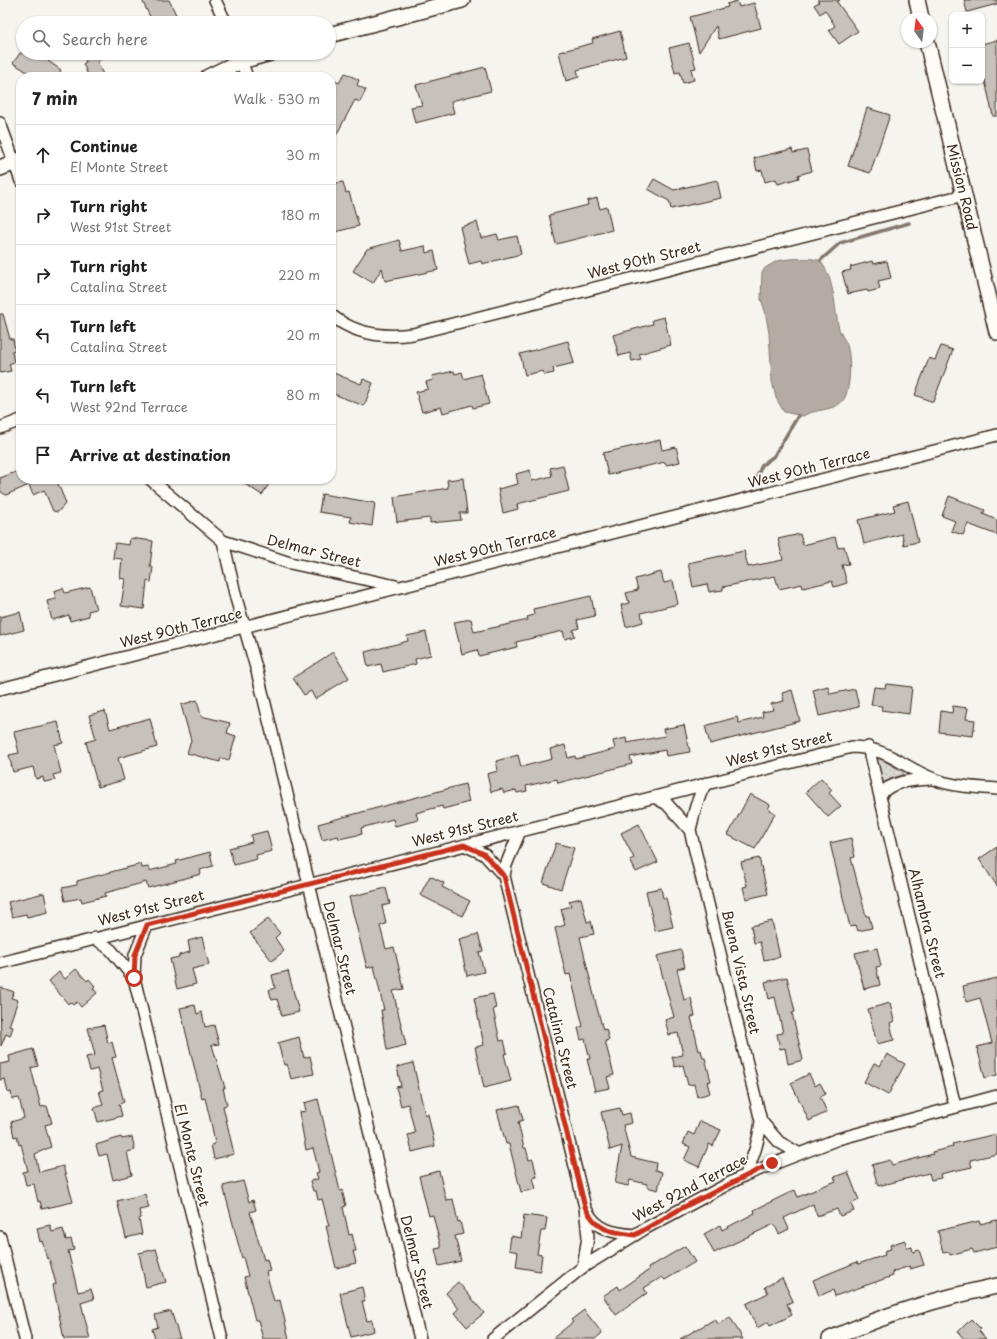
<!DOCTYPE html>
<meta charset="utf-8">
<style>
:root{--surface:#fff;--page:#f2f2f2;--text:#222;--muted:#767676;--line:#e0e0e0}
body{margin:0;font-family:"Playpen Sans",sans-serif;background:var(--page);color:var(--text)}
.controls{position:absolute;right:12px;top:12px;display:grid;overflow:hidden;border-radius:8px;box-shadow:0 1px 3px #0004}
.controls button{width:36px;height:36px;display:grid;place-items:center;padding:0;border:0;border-bottom:1px solid var(--line);background:var(--surface);color:var(--text);font:20px sans-serif}
.compass{position:absolute;left:901px;top:12px;width:36px;height:36px;border-radius:50%;background:var(--surface);box-shadow:0 1px 3px #0004;rotate:346deg}
.stop{position:absolute;width:12px;height:12px;margin:-9px;border:3px solid #c8321e;border-radius:50%;background:#fff}
.stop.end{background:#c8321e;border-color:#fff;box-shadow:0 1px 4px #0008}
.list{margin:0;padding:0;list-style:none}
h2{display:flex;justify-content:space-between;align-items:center;height:52px;margin:0;padding:0 16px;font-size:17px}
h2 small{font-size:13px;font-weight:400;color:var(--muted)}
.list li{display:grid;grid-template-columns:26px 1fr auto;gap:12px;align-items:center;box-sizing:border-box;height:60px;padding:0 16px;border-top:1px solid var(--line)}
.list b{display:block;font-size:15px;white-space:nowrap}
.list p{margin:0;font-size:13px;white-space:nowrap;color:var(--muted)}
.list em{font-size:13px;font-style:normal;color:var(--muted)}
.icon{flex:none;width:22px;height:22px;fill:none;stroke:currentColor;stroke-width:2;stroke-linecap:round;stroke-linejoin:round}
.map{position:relative;flex:none;width:997px;height:1339px;overflow:hidden}
.search{position:absolute;background:var(--surface);box-shadow:0 1px 3px #0004;left:16px;top:16px;width:320px;height:44px;display:flex;align-items:center;gap:10px;box-sizing:border-box;padding:0 14px;border-radius:22px;color:var(--muted);font-size:15px}
.panel{position:absolute;background:var(--surface);box-shadow:0 1px 3px #0004;left:16px;top:72px;width:320px;height:412px;border-radius:16px}
.map>svg:first-child{display:block}
.green{fill:url(#green-dots);stroke:#8a8077}
.water{fill:#b4aca4;stroke:#84786e}
.lines{fill:none;stroke-linecap:round;stroke-linejoin:round}
.stream{stroke:#84786e;stroke-width:3.5}
.building{fill:#c7c1bb;stroke:#3b2a1e}
.street-casing{stroke:#3b2a1e;stroke-width:14}
.secondary-casing{stroke:#3b2a1e;stroke-width:18}
.street{stroke:#fdfcf7;stroke-width:11}
.secondary{stroke:#fdfcf7;stroke-width:15}
.route{stroke:#c8321e;stroke-width:5}
.labels{text-anchor:middle;stroke-width:3.5;stroke-linejoin:round;paint-order:stroke}
.street-label{font-size:14px;fill:#3b2a1e;stroke:#fdfcf7}
</style>
<div class="map">
<svg width="997" height="1339" viewBox="0 0 997 1339">
<defs>
<pattern id="green-dots" width="8" height="8" patternUnits="userSpaceOnUse"><rect width="8" height="8" fill="#dad6d0"/><path d="M2 2h.1M6 6h.1" fill="none" stroke="#bcb8b2" stroke-width="1.8" stroke-linecap="round"/></pattern>
</defs>
<rect width="100%" height="100%" fill="#f5f4ee"/>
<filter id="ink" filterUnits="userSpaceOnUse"><feTurbulence type="fractalNoise" baseFrequency=".025" numOctaves="2"/><feDisplacementMap in="SourceGraphic" scale="8" xChannelSelector="R" yChannelSelector="G"/><feConvolveMatrix kernelMatrix="1 2 1 2 8 2 1 2 1" color-interpolation-filters="sRGB"/></filter>
<g filter="url(#ink)">
<path class="green" d="M876 758H879L903 772 904 776 882 782Z"/>
<path class="water" d="M789 259C795 259 818 257 821 262 835 280 834 308 839 329 841 335 845 340 847 345 851 357 851 388 844 399 836 412 815 408 803 416L784 412 776 398 772 381 769 333 765 311 761 299 762 273 765 268 777 261Z"/>
<g class="lines">
<path class="stream" d="M821 260 840 243 909 223
M756 479 762 465 774 456 798 416"/>
</g>
<path class="building" d="M142 0H169L180 23H153Z
M817 0H840L837 2 858 31 839 44 829 30 835 26 825 10 820 14 814 5 819 2Z
M964 0H997V4L967 12Z
M737 1 739 7 754 3 761 28 719 39 716 26 699 52 690 17 728 7 727 4Z
M620 31 626 57 577 70 579 77 566 81 559 52 593 43 592 39Z
M997 40V116H993L984 76H982V44Z
M689 43 696 68 691 69 694 80 683 83 680 72 675 73 669 48Z
M20 53H43L50 58 48 61 61 70 57 77H35L13 63Z
M82 53H115L97 61 104 77H89L83 64 86 62Z
M485 67 491 91 451 101 454 113 415 123 411 107 422 105 416 85Z
M345 73 359 80 357 85 366 90 360 102 355 100 331 145V79L339 83Z
M867 108 890 115 870 173 848 166Z
M792 149 793 153 807 150 812 171 798 175 799 178 778 184 776 179 765 182 762 170 757 171 754 158Z
M654 179 674 190 717 180 721 198 671 209 669 201 648 189Z
M343 182 346 193 349 192 359 226 331 233V184Z
M597 198 600 209 607 207 612 230 556 244 549 215 588 205 587 201Z
M477 222 481 238 497 234 499 240 517 236 521 254 482 264 481 261 469 264 460 227Z
M399 240 402 251 425 246 426 253 434 251 438 270 385 281 382 268 373 283 353 271 367 249Z
M872 261 873 264 887 261 891 278 878 281 880 289 868 292 867 290 848 294 842 272 851 270 850 267Z
M0 314H3L10 339H13L15 350 12 351 14 362 9 364 11 371 0 373Z
M664 317 671 345 639 354 641 359 632 361 630 353 619 356 613 335 653 324 652 320Z
M568 341 574 363 553 368 554 373 544 375 543 371 525 375 520 354Z
M941 346 953 350 933 402 915 395 929 358 935 360Z
M454 371 455 374 462 372 464 379 481 374 489 404 473 408 472 405 443 413 441 407 422 412 416 392 428 389 426 382 433 380 432 376Z
M331 372 361 384 363 379 373 383 364 406 331 393Z
M660 440 662 450 676 447 680 462 666 465 665 462 608 475 603 453Z
M563 465 569 491 517 504 518 509 503 513 498 489 518 484 516 474 530 470 532 481 552 476 550 468Z
M21 470V479H56L66 503 58 512 53 511 44 490 33 495 29 485 6 495 0 491V478Z
M463 478 467 513H460L461 520 430 523V518L397 522 394 497 448 488 447 480Z
M237 479H272L262 495Z
M322 494 375 503 372 526 350 522 351 517 319 512Z
M949 496 985 510 983 514 997 520V535L968 524 963 535 951 531 955 521 942 516Z
M908 501 918 542 904 545 902 534 864 544 858 520 895 511 893 505Z
M800 534 803 545 835 537 838 548 844 546 849 564 842 565 847 583 834 587 832 581 803 588 802 584 779 589 775 576 723 587V590L709 592 707 584 693 587 688 563 744 551 748 567 783 560 778 539Z
M130 538 153 541 150 566 153 567 151 582 147 581 144 609 121 606 125 579 120 578 122 559 113 558 115 543 129 545Z
M661 572 664 583 673 581 678 604 641 613 643 622 626 627 621 605 629 603 626 593 638 590 635 579Z
M90 587 96 609 88 611 89 616 70 621 69 615 52 620 47 601 56 599 54 591 63 588 65 593Z
M591 596 595 616 577 620 579 628 573 630 575 636 565 639 563 631 516 642 517 647 479 656 477 650 462 654 454 622 471 619 474 632 528 620 527 617 534 615 533 609Z
M20 612 24 630 0 636V617Z
M426 632 431 655 415 659 416 664 383 672 381 664 368 667 365 652 408 641 407 636Z
M333 652 349 678 315 699 311 691 304 695 293 678Z
M886 684 912 687 909 714 881 710 882 706 871 705 874 687 885 688Z
M828 686 830 694 855 689 859 707 819 716 813 690Z
M792 690 800 721 710 744 705 726 737 717 739 723 763 717 762 712 773 710 771 704 784 701 782 693Z
M197 700 201 716 230 723 227 733 236 736 229 760 221 758 220 762 187 753 191 740 181 705Z
M953 706 968 708 966 719 975 720 973 736 939 732 941 711 952 713Z
M105 711 110 729 150 718 157 747 118 758 124 780 98 787 86 742 96 739 89 715Z
M58 722 63 743 54 745 61 773 53 775 55 780 44 782 43 777 36 779 33 767 13 772 9 755 19 753 14 732Z
M684 725 690 752 666 756 665 750 630 757 632 764 558 783 557 779 526 786 527 791 517 793 516 790 504 793 502 789 491 792 487 774 498 771 496 761 518 755 521 767 552 759 550 749 565 745 568 758 575 756 576 759 615 749 613 741 626 738 627 743 665 736 663 729Z
M821 778 832 790 829 793 841 806 828 817 806 792Z
M465 784 469 802 443 809 442 806 416 813 418 820 395 826 393 819 361 828 362 834 339 839 338 836 322 840 318 824Z
M750 794 770 805 768 809 775 813 755 849 728 835Z
M639 824 658 862 636 872 630 860 634 858 621 833Z
M267 831 272 851 256 855 257 859 234 865 229 848 252 842 251 835Z
M851 838 855 857 851 858 866 916H869L872 928 858 931 856 925 850 927 830 843Z
M556 843 574 848 561 889 543 883Z
M997 847V886L979 859Z
M210 852 213 866 200 870 201 874 148 888 146 882 105 893 106 896 82 902 81 898 65 901 62 888 77 885V881L141 864 142 868 148 867 149 871 177 864 176 861Z
M759 858 768 894 746 899 743 887 747 886 741 862Z
M430 876 444 883 442 887 470 901 462 916 420 895Z
M386 888 390 904 382 906 386 924 380 926 386 949 394 947 404 989 393 991 406 1045 387 1050 381 1010H384L374 966 367 968 349 897Z
M661 888 663 898H666L673 927 655 931 646 891Z
M44 893 48 912 27 917 26 914 12 917 8 902Z
M581 898 587 922 591 921 594 934 580 937 596 1004 603 1030 606 1029 609 1040 605 1041 614 1075 607 1077 610 1088 595 1091 587 1059H590L585 1039 581 1040 578 1028 583 1026 570 974 566 975 555 928 565 925 561 909 571 906 569 901Z
M268 919 280 933 275 938 284 951 272 961 250 933Z
M772 921 780 957 764 960 760 942 754 943 751 926Z
M478 934 483 951 479 952 484 972 467 976 459 939Z
M202 937 209 965 192 969 196 984 177 989 170 959 179 957V955L190 952 188 941Z
M877 948 881 966 876 967 880 985 864 989 855 953Z
M681 950 685 967 677 969 684 1000 691 998 695 1016 691 1017 699 1051 701 1050 703 1058H705L711 1081 707 1082 710 1093 697 1097 694 1084 688 1085 683 1065 675 1067 672 1057 683 1055 678 1033 669 1035 665 1020 674 1017 657 956Z
M76 969 87 981 89 979 95 986 93 988 97 993 81 1007 77 1002 73 1005 70 1002 68 1004 49 981 59 972 65 979Z
M288 971 299 1012 282 1016 277 999 272 1000 269 990 275 988 272 975Z
M787 977 795 1012 792 1013 803 1060 788 1064 785 1048 780 1049 777 1034 783 1033 775 997 769 999 765 982Z
M997 978V1075L985 1078 977 1047 992 1043 980 998 966 1002 963 986Z
M0 987 14 992 11 998 18 1000 9 1026 13 1027 10 1036 6 1034 1 1046Z
M493 994 496 1008 493 1009 500 1041 504 1040 507 1053 504 1054 511 1081 484 1088 475 1047 484 1045 474 998Z
M890 1003 894 1021 890 1023 894 1040 877 1044 868 1009Z
M195 1005 197 1014 202 1012 205 1027 214 1025 219 1044 212 1045 225 1088H223L227 1105 223 1106 234 1154 214 1159 211 1145 215 1144 212 1127 205 1098 202 1099 180 1008Z
M104 1025 108 1043 112 1042 116 1057 112 1058 124 1102 119 1104 122 1116 98 1122 94 1108 103 1105 99 1091 103 1090 97 1069 90 1071 86 1057 95 1055 88 1028Z
M299 1037 304 1058 310 1056 314 1074 291 1079 287 1064 284 1065 278 1043Z
M33 1049 38 1066 31 1068 41 1107 47 1106 52 1123 45 1125 51 1147 35 1154 39 1172 63 1166 73 1202 42 1209 40 1201 38 1202 34 1184 26 1185 23 1172 28 1171 21 1144 19 1145 17 1136 14 1137 11 1122 24 1118 19 1098 12 1099 11 1092 8 1093 5 1079 0 1080V1064L10 1062 9 1056Z
M887 1054 905 1064 888 1095 864 1082 874 1063 880 1066Z
M413 1063 425 1115 428 1114 435 1146 412 1152 408 1135 415 1133 408 1104 401 1106 396 1087 401 1086 397 1067Z
M809 1074 815 1086 820 1083 826 1094 820 1097 827 1112 809 1121 791 1083Z
M318 1099 340 1191 342 1190 346 1206 343 1207 349 1235 352 1234 356 1251H353L356 1263 336 1268 326 1226H329L322 1199 318 1200 316 1191H313L310 1181 318 1179 316 1173 319 1172 313 1148 306 1150 299 1112 306 1111 304 1103Z
M519 1105 523 1120 518 1122 524 1148H526L529 1160 533 1159 537 1177 533 1178 536 1189 521 1192 509 1144H506L497 1110Z
M620 1108 622 1115 630 1113 632 1123 623 1125 631 1157 656 1163 655 1170 662 1172 658 1190 647 1187V1184L630 1180 628 1186 615 1183 622 1146 610 1150 601 1112Z
M700 1121 721 1130 713 1146 709 1144 699 1167 684 1160 690 1147 683 1144 688 1132 694 1135Z
M997 1134V1154L970 1160 972 1167 940 1174 941 1178 931 1180 929 1173 878 1186 872 1165 890 1160 892 1165 933 1154 932 1152 953 1147 952 1144Z
M121 1137 122 1139 132 1137 135 1150 127 1152 132 1175 113 1180 107 1154 99 1156 96 1145Z
M439 1171 446 1200 453 1199 458 1222 460 1221 463 1234 455 1236 461 1261 439 1266 435 1249 441 1248 433 1215 429 1216 419 1176Z
M848 1172 859 1200 851 1204 854 1211 840 1216 837 1209 817 1216 813 1204 784 1218 789 1229 779 1234 774 1224 714 1253 704 1234 720 1225 722 1230 755 1213 754 1210 795 1190 798 1197 815 1190V1189L836 1181 834 1177Z
M243 1181 249 1202 253 1200 256 1210 250 1212 264 1260 267 1259 270 1271 266 1272 274 1301 280 1300 289 1339H263L258 1320H255L244 1277 248 1276 243 1257 242 1258 223 1186Z
M145 1194 149 1208 139 1210 141 1218 139 1219 142 1234 126 1238 117 1201Z
M524 1215 547 1218 545 1231H541L537 1254 542 1255 540 1271 516 1267 518 1252 509 1250 511 1236 521 1238Z
M997 1220V1247L974 1253 972 1249 950 1255 949 1252 943 1253 938 1231 979 1221 980 1224Z
M50 1225 52 1232 63 1229 66 1240 71 1239 74 1250 68 1251 78 1292 91 1289 94 1299 81 1303 90 1339H64L53 1285 56 1284 49 1258 47 1259 42 1241 40 1242 37 1228Z
M905 1240 907 1248 912 1247 913 1252 919 1250 924 1265 910 1269V1266L892 1272 893 1276 835 1296 833 1290 819 1296 813 1280 857 1262 858 1264 885 1255 884 1251 891 1249 890 1245Z
M685 1246 695 1262 665 1280 662 1277 644 1288 647 1293 616 1315 603 1296 618 1286 620 1290 649 1270 648 1268Z
M156 1249 166 1282 146 1287 139 1253Z
M782 1278 793 1301 787 1304 792 1315 770 1326 768 1322 757 1328 746 1304 768 1293 765 1287Z
M458 1282 484 1313 467 1327 455 1313 459 1309 446 1293Z
M362 1287 365 1301H362L367 1321 372 1320 374 1331 351 1337 340 1293Z
M584 1310 602 1333 595 1339H552L573 1322 571 1320Z
M171 1311 180 1339H155L152 1329 158 1327 155 1315Z
M730 1317 743 1339H680L715 1319 718 1324Z
M971 1319 981 1329 979 1331 986 1339H964L958 1332Z"/>
<g class="lines">
<g class="street-casing">
<path id="street" d="M215 0 226 23
M238 53 247 77
M0 123 21 181
M331 315C354 334 384 338 413 334L964 195
M0 428 21 420
M150 479 223 541 290 563 396 586
M223 541 236 598 257 671 420 1339
M0 689 997 435
M868 747 955 1106
M880 795C892 780 914 780 931 779
M654 797 667 804 690 830 761 1121C759 1140 754 1157 745 1175
M690 830C694 813 697 798 706 783
M520 831 506 865 504 876 585 1207 588 1237 583 1267
M464 845 484 854 504 876
M147 925 135 955 134 978 222 1339
M95 938 111 950 134 978
M0 963 852 747C890 748 902 767 934 779 953 787 976 787 997 789
M761 1121 779 1142 798 1153
M587 1211C597 1231 615 1233 635 1235
M0 1237 25 1339
M493 1339 583 1267 646 1228 745 1175 838 1139 997 1096"/>
</g>
<g class="secondary-casing">
<path id="secondary" d="M917 0 921 18
M329 35 462 0
M927 42 997 332
M208 77 241 61 270 53
M0 168 21 160
M830 1339C884 1315 939 1298 997 1286"/>
</g>
<use href="#street" class="street"/>
<use href="#secondary" class="secondary"/>
</g>
</g>
<g class="lines" filter="url(#ink)">
<path class="route" d="M134 978 135 955 147 925 464 845 484 854 504 876 585 1207C597 1231 610 1232 635 1235L682 1208 772 1163"/>
</g>
<g class="labels">
<g class="street-label">
<text transform="translate(962 187) rotate(76)" y="5">Mission Road</text>
<text transform="translate(644 260) rotate(-14)" y="5">West 90th Street</text>
<text transform="translate(809 468) rotate(-14)" y="5">West 90th Terrace</text>
<text transform="translate(495 547) rotate(-14)" y="5">West 90th Terrace</text>
<text transform="translate(314 551) rotate(14)" y="5">Delmar Street</text>
<text transform="translate(181 628) rotate(-14)" y="5">West 90th Terrace</text>
<text transform="translate(779 749) rotate(-14)" y="5">West 91st Street</text>
<text transform="translate(465 829) rotate(-14)" y="5">West 91st Street</text>
<text transform="translate(151 908) rotate(-14)" y="5">West 91st Street</text>
<text transform="translate(927 923) rotate(76)" y="5">Alhambra Street</text>
<text transform="translate(340 948) rotate(76)" y="5">Delmar Street</text>
<text transform="translate(741 972) rotate(77)" y="5">Buena Vista Street</text>
<text transform="translate(560 1038) rotate(76)" y="5">Catalina Street</text>
<text transform="translate(192 1155) rotate(76)" y="5">El Monte Street</text>
<text transform="translate(690 1188) rotate(-28)" y="5">West 92nd Terrace</text>
<text transform="translate(417 1262) rotate(76)" y="5">Delmar Street</text>
</g>
</g>
</svg>
<div class="controls">
<button>+</button>
<button>−</button>
</div>
<svg class="compass" viewBox="-18 -18 36 36"><path d="M0-13l5 13h-10z" fill="#e53935"/><path d="M0 13l5-13h-10z" fill="#767676"/></svg>
<div class="stop" style="left:134px;top:978px"></div>
<div class="stop end" style="left:772px;top:1163px"></div>
<div class="search"><svg class="icon" aria-label="search" viewBox="0 0 24 24"><circle cx="10" cy="10" r="6"/><path d="M15 15l6 6"/></svg>Search here</div>
<section class="panel">
<h2>7 min<small>Walk · 530 m</small></h2>
<ul class="list">
<li><svg class="icon" aria-label="ahead" viewBox="0 0 24 24"><path d="M12 20V5M6 11l6-6 6 6"/></svg><div><b>Continue</b><p>El Monte Street</p></div><em>30 m</em></li>
<li><svg class="icon" aria-label="right" viewBox="0 0 24 24"><path d="M7 20v-9h11M14 6l5 5-5 5"/></svg><div><b>Turn right</b><p>West 91st Street</p></div><em>180 m</em></li>
<li><svg class="icon" aria-label="right" viewBox="0 0 24 24"><path d="M7 20v-9h11M14 6l5 5-5 5"/></svg><div><b>Turn right</b><p>Catalina Street</p></div><em>220 m</em></li>
<li><svg class="icon" aria-label="left" viewBox="0 0 24 24"><path d="M17 20v-9H6M10 6l-5 5 5 5"/></svg><div><b>Turn left</b><p>Catalina Street</p></div><em>20 m</em></li>
<li><svg class="icon" aria-label="left" viewBox="0 0 24 24"><path d="M17 20v-9H6M10 6l-5 5 5 5"/></svg><div><b>Turn left</b><p>West 92nd Terrace</p></div><em>80 m</em></li>
<li><svg class="icon" aria-label="arrive" viewBox="0 0 24 24"><path d="M6 21V4h12l-3 4 3 4H6"/></svg><div><b>Arrive at destination</b></div></li>
</ul>
</section>
</div>
